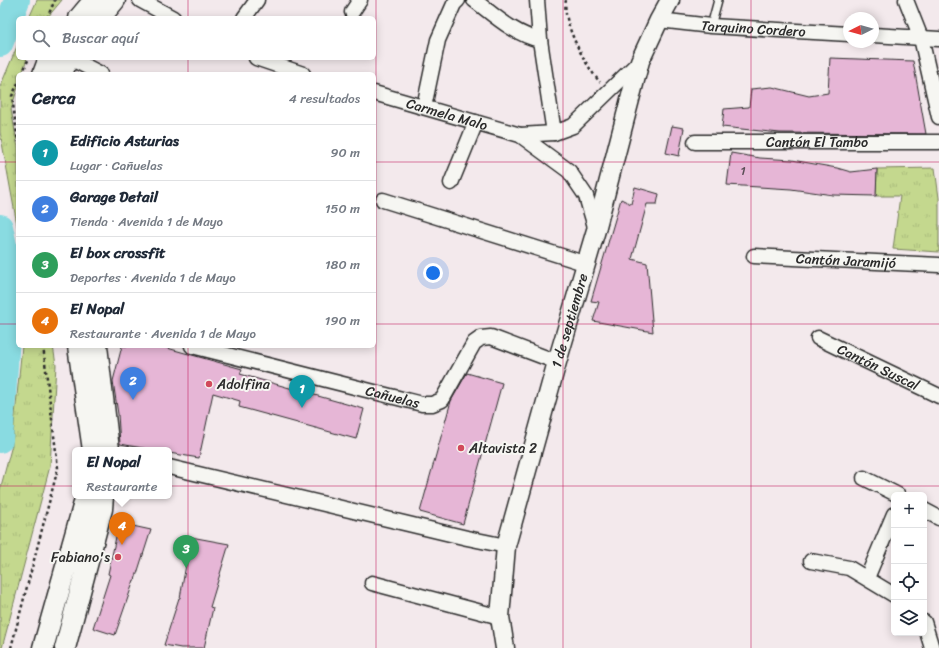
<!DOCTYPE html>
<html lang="es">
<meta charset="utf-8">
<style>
:root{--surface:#fff;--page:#f6f6f7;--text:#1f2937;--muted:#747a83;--line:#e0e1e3;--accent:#d1495b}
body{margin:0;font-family:Sriracha,sans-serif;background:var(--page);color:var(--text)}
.controls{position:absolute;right:12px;bottom:12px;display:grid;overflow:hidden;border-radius:6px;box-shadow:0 2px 10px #0003}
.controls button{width:36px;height:36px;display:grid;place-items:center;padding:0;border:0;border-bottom:1px solid var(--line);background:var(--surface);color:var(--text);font:20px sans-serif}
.compass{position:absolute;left:843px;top:12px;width:36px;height:36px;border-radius:50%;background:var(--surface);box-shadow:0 2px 10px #0003;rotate:264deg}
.you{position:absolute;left:433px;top:273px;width:14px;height:14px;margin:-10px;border:3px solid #fff;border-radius:50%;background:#1a73e8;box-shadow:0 0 0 6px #1a73e833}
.badge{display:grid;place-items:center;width:26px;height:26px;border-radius:50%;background:var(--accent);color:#fff;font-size:13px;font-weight:700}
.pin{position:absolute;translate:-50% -33px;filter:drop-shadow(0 1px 2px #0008)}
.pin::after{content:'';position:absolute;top:21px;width:14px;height:12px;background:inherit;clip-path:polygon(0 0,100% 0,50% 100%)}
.popup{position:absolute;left:72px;top:447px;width:100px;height:52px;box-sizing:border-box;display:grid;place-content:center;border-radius:6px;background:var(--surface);filter:drop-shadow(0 1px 3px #0005);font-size:13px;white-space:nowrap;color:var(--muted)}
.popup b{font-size:15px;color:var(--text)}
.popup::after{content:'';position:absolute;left:50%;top:100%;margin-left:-8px;border:8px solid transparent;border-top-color:var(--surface)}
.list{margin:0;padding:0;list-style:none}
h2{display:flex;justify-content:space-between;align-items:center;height:52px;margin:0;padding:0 16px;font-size:17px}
h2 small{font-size:13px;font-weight:400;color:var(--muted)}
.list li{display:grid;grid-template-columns:26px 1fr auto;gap:12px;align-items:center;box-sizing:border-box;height:56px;padding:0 16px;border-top:1px solid var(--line)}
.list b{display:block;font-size:15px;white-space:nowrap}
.list p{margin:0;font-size:13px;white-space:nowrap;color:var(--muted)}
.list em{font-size:13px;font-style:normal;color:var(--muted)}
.icon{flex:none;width:22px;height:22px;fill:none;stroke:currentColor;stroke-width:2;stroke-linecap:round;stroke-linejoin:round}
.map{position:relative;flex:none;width:939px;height:648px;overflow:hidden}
.search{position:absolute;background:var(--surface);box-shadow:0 2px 10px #0003;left:16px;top:16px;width:360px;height:44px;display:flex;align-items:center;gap:10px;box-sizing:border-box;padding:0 14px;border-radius:6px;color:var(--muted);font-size:15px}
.panel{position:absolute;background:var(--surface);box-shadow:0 2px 10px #0003;left:16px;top:72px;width:360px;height:276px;border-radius:6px}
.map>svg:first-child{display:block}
.park{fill:url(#park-tufts);stroke:#78825c}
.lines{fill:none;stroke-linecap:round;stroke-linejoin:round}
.river{stroke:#89dbe1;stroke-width:26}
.building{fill:#e6b6d6;stroke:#2b2b2b}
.service-casing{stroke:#2b2b2b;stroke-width:10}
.minor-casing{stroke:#2b2b2b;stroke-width:17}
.tertiary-casing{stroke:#2b2b2b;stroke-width:21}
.secondary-casing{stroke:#2b2b2b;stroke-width:23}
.path{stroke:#2b2b2b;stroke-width:2.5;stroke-dasharray:3 3;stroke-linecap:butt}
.service{stroke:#f6f6f2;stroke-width:7}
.minor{stroke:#f6f6f2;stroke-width:14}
.tertiary{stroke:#f6f6f2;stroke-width:18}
.secondary{stroke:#f6f6f2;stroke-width:20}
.grid{fill:none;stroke:#c2185b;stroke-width:1;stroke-opacity:0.55}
.poi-dot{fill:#d1495b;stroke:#f6f6f2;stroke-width:1.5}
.labels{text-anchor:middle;stroke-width:4;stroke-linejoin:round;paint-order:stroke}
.number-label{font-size:12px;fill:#5a4e56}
.street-label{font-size:14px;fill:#2b2b2b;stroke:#f6f6f2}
.poi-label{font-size:14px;fill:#2b2b2b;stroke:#f6f6f2;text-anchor:start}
</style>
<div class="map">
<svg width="939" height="648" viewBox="0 0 939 648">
<defs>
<pattern id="park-tufts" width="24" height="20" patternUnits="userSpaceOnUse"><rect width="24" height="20" fill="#c4d88e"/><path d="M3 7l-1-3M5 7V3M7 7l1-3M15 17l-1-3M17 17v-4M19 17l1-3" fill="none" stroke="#a9ba7b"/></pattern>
</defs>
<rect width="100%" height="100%" fill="#f3e9ec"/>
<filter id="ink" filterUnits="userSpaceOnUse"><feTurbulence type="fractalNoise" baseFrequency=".025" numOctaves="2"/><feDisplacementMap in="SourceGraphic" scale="8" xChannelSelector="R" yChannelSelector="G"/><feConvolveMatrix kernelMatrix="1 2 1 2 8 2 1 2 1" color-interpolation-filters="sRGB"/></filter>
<g filter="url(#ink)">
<path class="park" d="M37 0H62L47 18H29Z
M18 44V58H27L22 74H18V87L11 109 18 148V230L0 132V87Z
M935 168 939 198V252L893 249 900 196H876L877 169Z
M22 346H53L56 365 50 466 2 648H0V490L12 445Z"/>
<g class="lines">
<path class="river" d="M0 44 17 0
M0 227 11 278 0 440"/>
</g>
<path class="building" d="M830 58 913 61 926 134 780 133 722 127 724 109 749 107 751 89 772 87 809 96 828 93Z
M672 126 684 128 679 156 666 153Z
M731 153 760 158 792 160 837 168 851 172 877 169 876 196 833 195 791 189 727 185Z
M635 187 659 194 657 204H647L632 259 647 263 653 332 593 321 599 302 591 301 621 199 631 204Z
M122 346H160L242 369 240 374 364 409 356 439 239 407 240 401 213 393 199 458 169 453V450H154L120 444 118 414 113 381Z
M467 373 502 383 463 524 420 512 451 401Z
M119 523 151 530 135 580H134L115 635 93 628 110 575 108 574Z
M191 537 229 544 210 607 213 608 204 648H181L164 645 179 598H180Z"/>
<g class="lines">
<g class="service-casing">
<path id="service" d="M711 26 718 0"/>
</g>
<g class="minor-casing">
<g id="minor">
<path d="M140 0 173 18"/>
<path d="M474 0C495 16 514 34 540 40"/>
<path d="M537 0 540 40 554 133"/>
<path d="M906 0 921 38 939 117"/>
<path d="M352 12 360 0"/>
<path d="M244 18 257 0"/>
<path id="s1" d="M659 20 711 26 849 34"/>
<path d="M873 35 939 39"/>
<path d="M70 58 101 74"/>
<path d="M256 58 303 74"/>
<path id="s2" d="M374 93 520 135 569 171 586 196 596 230"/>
<path d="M424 107 438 40 454 4 458 0"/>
<path d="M520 135 554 133 573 126 640 61"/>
<path id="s3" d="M695 142H939"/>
<path d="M451 183 476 122"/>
<path d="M383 200 587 264"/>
<path id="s4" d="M754 256 939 265"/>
<path id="s5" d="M818 338 939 396"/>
<path id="s6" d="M192 346 422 404H432L442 400 474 343 481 338 491 337 557 362"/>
<path d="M169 467 467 538 506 546"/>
<path d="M864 478 898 495"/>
<path d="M924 510 939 518"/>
<path d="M811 561 849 568 894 595"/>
<path d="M867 578 894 514"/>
<path d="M372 583 500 617"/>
<path d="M924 622 932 648"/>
</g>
</g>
<g class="tertiary-casing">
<g id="tertiary">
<path id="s7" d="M505 648 500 617 506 546 557 362 596 230 640 61 659 20 670 0"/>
</g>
</g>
<g class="secondary-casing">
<path id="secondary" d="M79 18 94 0
M100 18 115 0
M43 74 49 58
M62 74 68 58
M78 346 93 450
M97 346 109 450
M43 648 86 496
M65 648 102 509 103 496"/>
</g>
<path class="path" d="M566 0C561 21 586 67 600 82
M47 18 55 0
M22 74 29 58
M18 83 12 96 18 142
M11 648 58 468 43 346"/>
<use href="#service" class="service"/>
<use href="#minor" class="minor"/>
<use href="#tertiary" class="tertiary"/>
<use href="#secondary" class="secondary"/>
</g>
</g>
<path class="grid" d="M188 0V18M376 0V648M563 0V648M751 0V648M188 58V74M0 162H18M374 162H939M0 324H18M374 324H939M188 346V648M0 486H939"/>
<g class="poi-dot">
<circle cx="209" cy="384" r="4"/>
<circle cx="461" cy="448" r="4"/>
<circle cx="118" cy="557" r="4"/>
</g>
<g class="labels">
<g class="number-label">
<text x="743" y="175">1</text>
</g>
<g class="street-label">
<text dy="5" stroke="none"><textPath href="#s1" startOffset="95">Tarquino Cordero</textPath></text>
<text dy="5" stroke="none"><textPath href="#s2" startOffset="76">Carmela Malo</textPath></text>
<text dy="5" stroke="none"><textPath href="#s3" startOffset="122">Cantón El Tambo</textPath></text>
<text dy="5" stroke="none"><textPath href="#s4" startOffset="92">Cantón Jaramijó</textPath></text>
<text dy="5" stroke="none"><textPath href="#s7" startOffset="337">1 de septiembre</textPath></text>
<text dy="5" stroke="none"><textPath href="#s5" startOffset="67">Cantón Suscal</textPath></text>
<text dy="5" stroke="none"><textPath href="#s6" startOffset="207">Cañuelas</textPath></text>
</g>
<g class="poi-label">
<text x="217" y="389">Adolfina</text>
<text x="469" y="453">Altavista 2</text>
<text x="110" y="562" text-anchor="end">Fabiano's</text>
</g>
</g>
</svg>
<div class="controls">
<button>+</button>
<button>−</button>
<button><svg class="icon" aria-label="locate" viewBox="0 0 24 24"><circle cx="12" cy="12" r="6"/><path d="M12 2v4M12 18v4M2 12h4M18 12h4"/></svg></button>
<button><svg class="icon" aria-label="layers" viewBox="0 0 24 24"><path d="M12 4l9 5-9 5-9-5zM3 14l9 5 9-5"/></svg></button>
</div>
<svg class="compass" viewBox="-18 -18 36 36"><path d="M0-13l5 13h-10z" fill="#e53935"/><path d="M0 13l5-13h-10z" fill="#747a83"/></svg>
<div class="you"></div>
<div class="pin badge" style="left:302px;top:408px;background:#0f9aa8">1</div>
<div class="pin badge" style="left:133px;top:400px;background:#3f7fe0">2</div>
<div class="pin badge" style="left:186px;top:568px;background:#2e9e5b">3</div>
<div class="pin badge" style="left:122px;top:545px;background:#e8710a">4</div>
<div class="popup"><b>El Nopal</b>Restaurante</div>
<div class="search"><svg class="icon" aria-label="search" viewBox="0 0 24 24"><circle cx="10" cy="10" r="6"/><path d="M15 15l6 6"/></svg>Buscar aquí</div>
<section class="panel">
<h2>Cerca<small>4 resultados</small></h2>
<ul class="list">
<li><span class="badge" style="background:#0f9aa8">1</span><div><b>Edificio Asturias</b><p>Lugar · Cañuelas</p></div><em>90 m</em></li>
<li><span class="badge" style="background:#3f7fe0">2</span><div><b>Garage Detail</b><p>Tienda · Avenida 1 de Mayo</p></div><em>150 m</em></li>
<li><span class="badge" style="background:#2e9e5b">3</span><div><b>El box crossfit</b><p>Deportes · Avenida 1 de Mayo</p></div><em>180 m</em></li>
<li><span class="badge" style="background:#e8710a">4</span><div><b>El Nopal</b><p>Restaurante · Avenida 1 de Mayo</p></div><em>190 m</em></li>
</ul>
</section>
</div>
